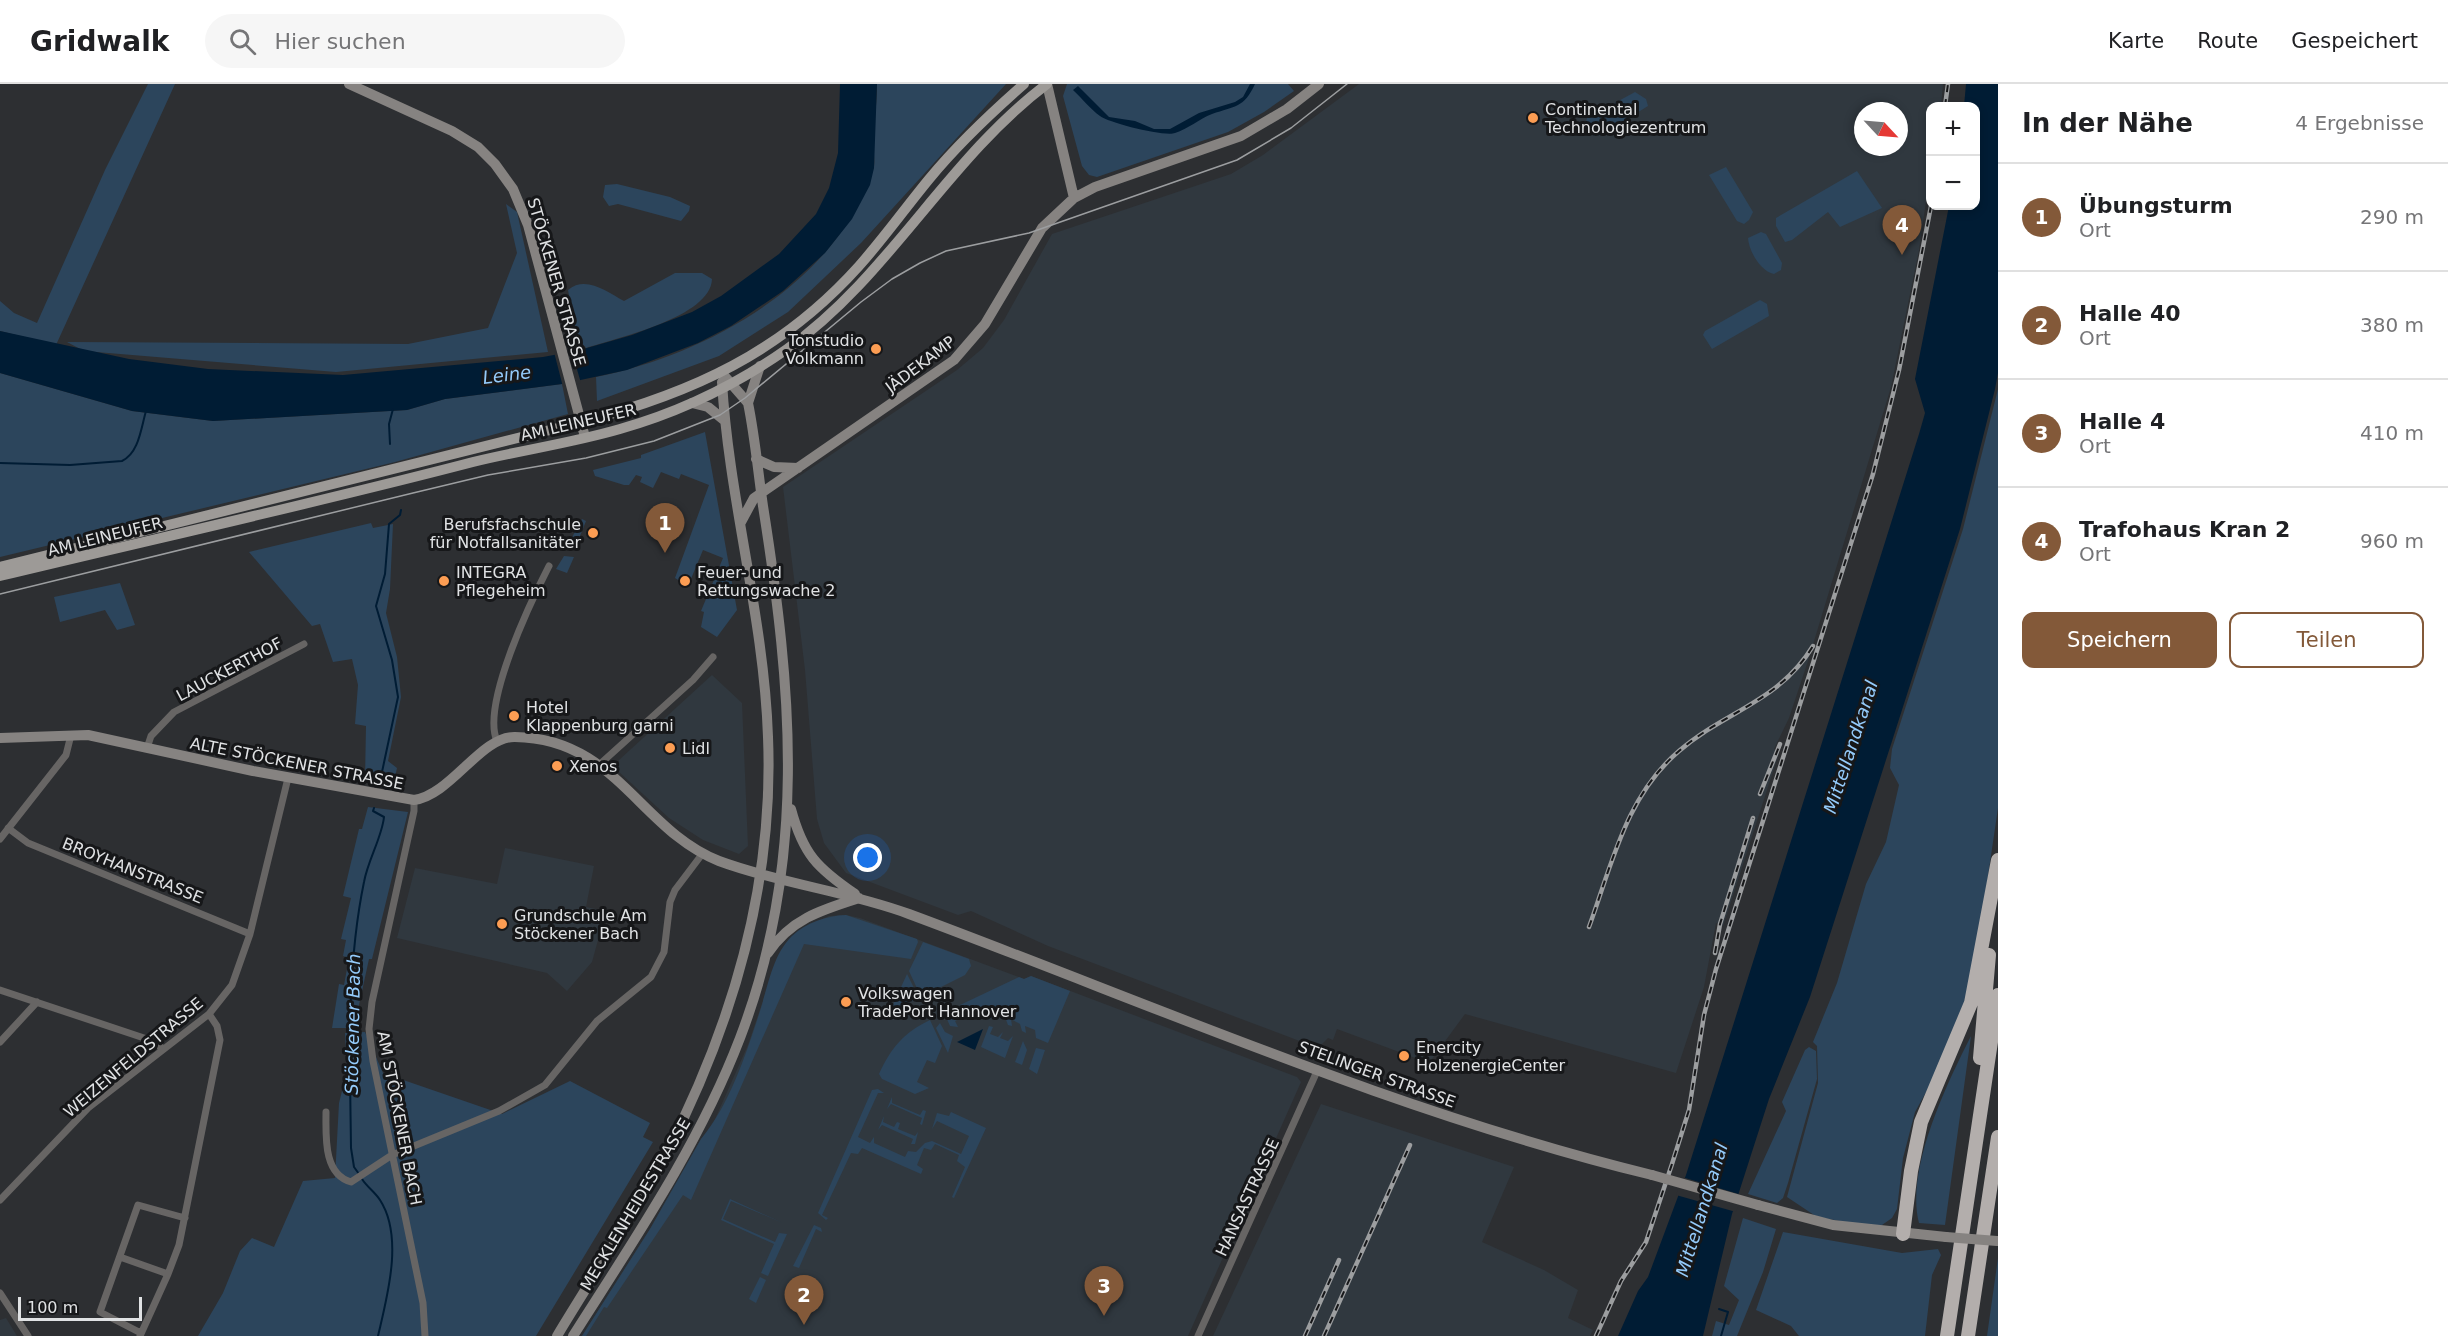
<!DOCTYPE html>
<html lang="de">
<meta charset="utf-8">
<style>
:root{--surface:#fff;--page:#f6f6f6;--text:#202124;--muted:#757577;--line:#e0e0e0;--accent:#835939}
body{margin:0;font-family:"DejaVu Sans",sans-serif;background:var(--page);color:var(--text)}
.controls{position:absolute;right:18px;top:18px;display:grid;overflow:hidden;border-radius:12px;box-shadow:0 3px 9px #0003}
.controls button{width:54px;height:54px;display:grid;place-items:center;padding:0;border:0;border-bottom:2px solid var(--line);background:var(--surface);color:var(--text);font:30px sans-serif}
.compass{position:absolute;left:1854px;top:18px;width:54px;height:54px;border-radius:50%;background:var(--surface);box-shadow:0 3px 9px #0003;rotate:116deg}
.scale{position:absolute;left:18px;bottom:15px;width:124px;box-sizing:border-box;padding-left:6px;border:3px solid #e0e2e4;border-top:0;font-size:16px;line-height:21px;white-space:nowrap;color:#e0e2e4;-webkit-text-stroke:4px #161719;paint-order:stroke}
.you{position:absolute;left:868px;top:774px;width:21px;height:21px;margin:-15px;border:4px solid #fff;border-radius:50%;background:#1a73e8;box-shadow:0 0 0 9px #1a73e833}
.badge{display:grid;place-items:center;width:39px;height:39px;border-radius:50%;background:var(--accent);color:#fff;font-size:20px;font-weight:700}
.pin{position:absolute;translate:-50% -50px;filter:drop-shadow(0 2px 3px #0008)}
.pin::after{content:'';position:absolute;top:32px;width:21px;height:18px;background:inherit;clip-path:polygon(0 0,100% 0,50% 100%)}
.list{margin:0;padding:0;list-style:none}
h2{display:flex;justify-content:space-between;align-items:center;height:78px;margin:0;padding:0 24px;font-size:26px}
h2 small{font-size:20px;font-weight:400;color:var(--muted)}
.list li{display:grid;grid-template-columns:39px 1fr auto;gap:18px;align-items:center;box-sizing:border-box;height:108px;padding:0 24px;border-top:2px solid var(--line)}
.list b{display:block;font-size:22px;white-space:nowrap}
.list p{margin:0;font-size:20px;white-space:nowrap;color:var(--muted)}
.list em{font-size:20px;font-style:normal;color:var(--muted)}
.actions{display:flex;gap:12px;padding:18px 24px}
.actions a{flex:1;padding:14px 0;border:2px solid var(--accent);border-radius:12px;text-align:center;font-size:21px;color:var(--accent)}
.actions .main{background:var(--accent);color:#fff}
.icon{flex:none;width:33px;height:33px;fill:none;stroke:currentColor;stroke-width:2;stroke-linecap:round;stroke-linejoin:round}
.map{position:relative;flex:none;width:1998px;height:1252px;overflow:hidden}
header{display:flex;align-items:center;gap:36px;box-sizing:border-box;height:84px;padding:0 30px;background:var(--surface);border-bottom:2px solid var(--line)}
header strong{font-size:28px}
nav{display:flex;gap:33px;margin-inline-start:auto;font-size:21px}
.search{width:420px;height:54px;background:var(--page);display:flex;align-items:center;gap:15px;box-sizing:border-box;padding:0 21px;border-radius:33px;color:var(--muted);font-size:22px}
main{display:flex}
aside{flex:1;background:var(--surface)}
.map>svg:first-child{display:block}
.built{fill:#30383f;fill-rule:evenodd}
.green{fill:#2c455c}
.water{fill:#001c34}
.pier{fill:#2d2f32}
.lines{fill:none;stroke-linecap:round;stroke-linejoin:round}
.stream{stroke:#001c34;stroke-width:2}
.street{stroke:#676564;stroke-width:7}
.secondary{stroke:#868381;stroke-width:10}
.primary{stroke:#9d9a97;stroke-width:10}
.highway{stroke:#b3aeac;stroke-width:14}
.tram{stroke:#9c9ea0;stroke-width:1.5}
.rail-casing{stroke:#9c9ea0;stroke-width:4.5}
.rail{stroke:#161719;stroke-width:2;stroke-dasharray:7;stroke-linecap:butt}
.secondary-bridge{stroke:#868381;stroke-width:10}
.poi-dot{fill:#fc9d53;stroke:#161719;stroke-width:2}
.labels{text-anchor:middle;stroke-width:6;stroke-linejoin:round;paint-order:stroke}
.poi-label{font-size:16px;fill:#e0e2e4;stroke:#161719;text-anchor:start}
.street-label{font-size:16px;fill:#e0e2e4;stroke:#161719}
.water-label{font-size:18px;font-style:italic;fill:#94cbfb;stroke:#161719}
</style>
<header>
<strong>Gridwalk</strong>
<div class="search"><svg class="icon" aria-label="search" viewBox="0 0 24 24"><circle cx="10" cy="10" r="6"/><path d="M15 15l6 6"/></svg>Hier suchen</div>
<nav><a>Karte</a><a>Route</a><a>Gespeichert</a></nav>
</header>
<main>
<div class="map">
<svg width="1998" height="1252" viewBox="0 0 1998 1252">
<rect width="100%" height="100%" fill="#2d2f32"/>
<path class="built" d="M1359 0H1943L1941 22H1930V90L1919 166 1891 303 1808 577 1789 634 1774 665 1779 669 1723 842 1716 839 1704 903 1676 989 1465 930 1429 979 1337 945 1333 956 1328 954 1318 964 1048 862 971 827 958 831 846 789 824 759 817 735 805 586 783 403 957 286 983 264 1004 236 1052 150 1231 90 1263 71ZM1863 27H1899V63H1863Z
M712 591 742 619 748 762 739 770 703 756 669 734 618 687 619 676Z
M505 764 594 782 586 823 606 827 592 878 567 907 547 889 397 854 415 784 497 800Z
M846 831 860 834 1024 895 1031 892 1297 993 1301 998 1188 1252H582L650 1145 701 1055 712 1042 748 961 778 872 791 853 803 844 829 832Z
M1321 1020 1514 1083 1482 1158 1544 1186 1578 1206 1568 1234 1593 1246 1590 1252H1213Z
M6 1234 17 1252H0V1236Z"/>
<path class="green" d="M148 0H175L56 261 0 247V217L14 229 37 239 105 86Z
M877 0H1006L861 159 788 228 719 272 597 317 596 293C708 270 835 200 873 86 876 78 873 68 873 59 874 39 877 20 877 0Z
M1067 0H1288L1294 7 1264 28 1228 48 1097 93 1089 91 1082 82 1063 12Z
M1635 8 1646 15 1648 22 1601 51 1594 52 1585 43 1587 34Z
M1726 83 1753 128 1749 136 1744 140 1737 137 1709 91Z
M1857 87 1882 124 1840 143 1828 128 1792 156 1785 158 1776 142V134Z
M617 100 670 113 690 122 689 127 681 137 618 120 609 122 603 113 605 101Z
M506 120 517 128 548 268 336 288 84 267 67 258 408 260 488 244 517 169Z
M1761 148 1766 150 1782 179 1781 186 1774 190C1760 187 1749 167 1748 154Z
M675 189H702L712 195C711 233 617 254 586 264L579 256 575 244 568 206C586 191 607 208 624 217Z
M1760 216 1767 220 1769 232 1712 265 1703 251 1705 247Z
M0 289 132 327 213 337 407 326 445 315 562 300 568 330 395 378 0 473Z
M1998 305V724L1974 887 1963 926 1935 992 1915 1028 1903 1074 1897 1125 1892 1134 1882 1141 1869 1142 1817 1133 1787 1113 1818 999 1817 962 1813 958 1837 899 1866 800 1886 758 1899 701 1890 684 1892 665 1963 445Z
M705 348 737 526 717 553 701 543 704 528 701 527 723 474 703 466 688 502 675 494 709 401 681 390 679 395 661 388 653 404 640 398 642 393 636 391 629 401H624L595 392 593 386 641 374V371Z
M582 435 586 437 576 462 571 461 570 457Z
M371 439 373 444 393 440 390 505 386 529 397 573 401 613 388 677 397 684 393 702 365 696 366 642 355 640 358 601 352 575 333 578 320 540 312 542 249 468Z
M564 472 574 473 567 489 556 485Z
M120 499 135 541 117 546 105 526 60 538 54 513Z
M368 723 408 728 372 875H369L359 921 358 944H332L339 900 344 901 349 874 343 872 346 856 341 855 351 814 343 812 359 745H362Z
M846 831 917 855 918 858 911 875 804 860 691 1116 683 1111 607 1224 604 1223 586 1252H582L650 1145 701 1055C730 1020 746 970 760 927 768 902 773 870 792 852 807 838 826 832 846 831Z
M923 858 969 875 971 882 965 891 921 913 909 887Z
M907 890 919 914 903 921 887 934Z
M1031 892 1070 907 1048 959 1036 954 1035 946 1025 942 1026 949 1022 947 1020 940 1011 935 1012 942 1008 941 1005 933 996 929V936L975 927 955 937 958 943 950 942 946 933 959 926 960 921 1019 893 1024 895Z
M930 936 942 962 935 979 927 976 917 998 929 1004 915 1010 882 995 879 990C891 964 903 949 930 936Z
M940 939 945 948 953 952 948 969 936 944Z
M989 942 993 943 990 950 998 953 1003 948 1000 954 1008 957 1013 952 1005 974 981 963Z
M365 948 383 989 502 1030 570 997 650 1039 643 1053 653 1058 536 1252H198L223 1209 240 1167 252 1154 274 1163 303 1097 335 1094 339 1019 347 987 345 949Z
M1971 952 1945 1141 1919 1139C1905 1086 1947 999 1971 952Z
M1023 957 1027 966 1022 981 1015 978Z
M1809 963 1816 967 1817 995 1788 1099 1783 1114 1777 1119 1748 1110 1786 1027 1782 1018 1805 966Z
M1036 964 1045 966 1037 990 1029 985Z
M878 1005 884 1009H878L858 1053 870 1059 874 1053V1059L905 1073 908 1067 916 1068 925 1059 932 1057 961 1070 969 1052 937 1037 932 1045 937 1029 949 1032 951 1028 986 1044 954 1114 952 1113 965 1083 957 1077 959 1071 935 1060 931 1066 924 1064 917 1081 923 1085 921 1090 862 1064 858 1070 851 1069 822 1131 828 1134 826 1136 818 1129 872 1006Z
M892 1013V1019L920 1031 923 1026 926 1027 922 1041 920 1040 922 1034 891 1020 887 1025Z
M884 1032 883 1038 894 1043 897 1038 900 1039 898 1045 915 1052 918 1048 915 1060H911L913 1055 882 1041 878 1046Z
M730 1115 783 1139 731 1117 723 1135 775 1158 779 1149 787 1150 768 1192 761 1189 774 1160 721 1136Z
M1743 1134 1776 1145 1763 1188 1737 1252H1712L1716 1237 1729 1241 1739 1216 1724 1202Z
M814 1141 821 1144 822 1148 816 1145 799 1184 793 1182Z
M1783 1148 1902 1169 1938 1165 1941 1171 1932 1191 1925 1252H1799L1791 1242 1756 1226Z
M1998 1174V1252H1987Z
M760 1193 766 1196 756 1219 749 1215Z"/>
<path class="water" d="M840 0H877L874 84 870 101 852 135 825 169 783 207 731 242 698 259 627 286 562 300 445 315 407 326 213 337 132 327 0 289V247L129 275 208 285 343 291 543 273 580 266 632 251 692 228 721 212 779 170 816 130 829 104 838 69Z
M1250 0H1255C1244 24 1235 22 1212 30 1199 35 1188 45 1175 49 1165 53 1109 39 1100 32 1090 25 1082 14 1073 6L1078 2 1109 33 1135 37 1154 45H1170L1199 29 1235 18 1243 13Z
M1966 0H1998V289L1995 305 1960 445 1810 913 1769 1015 1732 1130 1703 1252H1618L1638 1207 1648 1193 1686 1091 1919 350 1925 329 1915 295 1949 122H1976V22H1964Z
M983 945 975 966 957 958Z"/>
<path class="pier" d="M571 265 581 299 563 303 554 268Z
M1682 1093 1742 1111 1736 1128 1676 1111Z"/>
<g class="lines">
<path class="stream" d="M390 360 389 340 393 325
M0 379 70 381 122 377C139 369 141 344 146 327
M379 702 398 613 392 576 376 522 385 490 389 440 400 431 401 426
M359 1090 354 1083 351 1064C350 976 346 885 364 798 368 776 382 753 384 733L373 727 374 724
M362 1095C367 1103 375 1108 380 1116 404 1153 387 1213 378 1252
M1719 1225 1728 1228 1721 1252"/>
<path class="street" d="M497 657C481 621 531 517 549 482
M147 664 151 652 174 628 304 560
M600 680 693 596 713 573
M414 716V727L372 918 369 945 373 977 423 1219 425 1252
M8 744 28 759 250 850
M0 755 66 671 71 651
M0 906 150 956 162 964
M0 958 37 918
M326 1028C326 1052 323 1090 351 1098L392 1071 499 1027 545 1001 597 937 651 893 664 868 670 818 675 806 703 769
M0 1116 88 1024 209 930 232 901 250 850 288 694
M120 1173 168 1190
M0 1209 28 1252
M141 1249 100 1228 138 1121 185 1134
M140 1252 168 1190 179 1161 220 956 217 942 209 930
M1198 1252 1318 985"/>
<path class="secondary" d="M349 0 452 47 478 63 495 80 513 105 528 141 585 353
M1047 0 1074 114
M692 319 708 323 724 336
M748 319 760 282
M756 375 774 383 798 384
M741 438 754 414 954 276 985 240 1042 144 1074 114 1095 103 1241 52 1287 25 1319 0
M0 654 88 651 253 687 414 716C451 711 481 652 515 653 616 654 640 746 719 777 781 800 847 807 909 830 1154 921 1397 1029 1652 1091
M791 725C803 770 817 784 855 810
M768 869C791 835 821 826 859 814
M1758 1121 1833 1141 1946 1153
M557 1252C593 1192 633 1133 666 1070 733 940 774 800 768 653 764 533 729 417 722 298
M573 1252C634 1156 699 1061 740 954 808 776 792 606 763 422 758 388 755 353 748 319L721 288"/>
<path class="primary" d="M0 483 582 338C692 309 781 269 859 182 884 154 906 123 930 94 958 60 991 29 1024 0
M0 492C158 454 316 419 473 378 522 366 572 359 620 345 680 328 736 301 787 265 889 193 947 75 1047 0"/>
<path class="highway" d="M1980 974 1989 871
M1903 1150 1911 1087 1921 1038 1971 919 1998 776
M1947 1252 1998 911
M1968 1252 1998 1053"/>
<path class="tram" d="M0 510 413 409 488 391 586 374 654 357 720 331 745 314 861 218 892 195 920 179 946 167 1029 149 1237 76 1291 44 1347 0"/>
<g class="rail-casing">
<path id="rail" d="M1945 22 1948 0
M1760 710 1780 660
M1589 843C1612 780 1626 712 1679 667 1725 627 1779 618 1813 562
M1715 869 1720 840 1753 734
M1305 1252 1339 1176
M1324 1252 1410 1061
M1596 1252 1621 1197 1646 1158 1672 1080 1689 1026 1704 931 1716 885 1873 390 1899 286 1931 122"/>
</g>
<use href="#rail" class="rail"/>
<path class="secondary-bridge" d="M1652 1091 1758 1121
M1946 1153 1997 1157"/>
</g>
<g class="poi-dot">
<circle cx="1533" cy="34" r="6"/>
<circle cx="876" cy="265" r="6"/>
<circle cx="593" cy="449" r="6"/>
<circle cx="444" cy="497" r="6"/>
<circle cx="685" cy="497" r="6"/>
<circle cx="514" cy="632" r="6"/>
<circle cx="670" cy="664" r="6"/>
<circle cx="557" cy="682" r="6"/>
<circle cx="502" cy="840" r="6"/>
<circle cx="846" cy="918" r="6"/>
<circle cx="1404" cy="972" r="6"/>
</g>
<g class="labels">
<g class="poi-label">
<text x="1545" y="31">Continental<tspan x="1545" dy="18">Technologiezentrum</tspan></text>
<text x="864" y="262" text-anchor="end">Tonstudio<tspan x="864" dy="18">Volkmann</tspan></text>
<text x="581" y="446" text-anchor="end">Berufsfachschule<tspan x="581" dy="18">für Notfallsanitäter</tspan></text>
<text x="456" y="494">INTEGRA<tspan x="456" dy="18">Pflegeheim</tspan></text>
<text x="697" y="494">Feuer- und<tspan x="697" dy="18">Rettungswache 2</tspan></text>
<text x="526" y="629">Hotel<tspan x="526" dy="18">Klappenburg garni</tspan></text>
<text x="682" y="670">Lidl</text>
<text x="569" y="688">Xenos</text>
<text x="514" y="837">Grundschule Am<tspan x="514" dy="18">Stöckener Bach</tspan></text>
<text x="858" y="915">Volkswagen<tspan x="858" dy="18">TradePort Hannover</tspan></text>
<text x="1416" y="969">Enercity<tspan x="1416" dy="18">HolzenergieCenter</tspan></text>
</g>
<g class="street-label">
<text transform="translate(557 198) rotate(74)" y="6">STÖCKENER STRASSE</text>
<text transform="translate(920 280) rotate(-37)" y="6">JÄDEKAMP</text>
<text transform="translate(578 338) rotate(-13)" y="6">AM LEINEUFER</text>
<text transform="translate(105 452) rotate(-14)" y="6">AM LEINEUFER</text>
<text transform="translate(229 585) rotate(-28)" y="6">LAUCKERTHOF</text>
<text transform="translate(297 679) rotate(11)" y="6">ALTE STÖCKENER STRASSE</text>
<text transform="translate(133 786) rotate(22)" y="6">BROYHANSTRASSE</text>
<text transform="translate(133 973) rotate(-40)" y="6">WEIZENFELDSTRASSE</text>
<text transform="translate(1377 990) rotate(20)" y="6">STELINGER STRASSE</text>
<text transform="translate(400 1034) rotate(79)" y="6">AM STÖCKENER BACH</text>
<text transform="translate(1247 1113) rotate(-65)" y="6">HANSASTRASSE</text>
<text transform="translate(635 1120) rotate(-59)" y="6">MECKLENHEIDESTRASSE</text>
</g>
<g class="water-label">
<text transform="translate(507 291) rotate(-7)" y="6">Leine</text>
<text transform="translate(1851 663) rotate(-72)" y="6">Mittellandkanal</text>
<text transform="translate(353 940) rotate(-89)" y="6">Stöckener Bach</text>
<text transform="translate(1702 1126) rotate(-73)" y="6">Mittellandkanal</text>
</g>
</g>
</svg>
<div class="controls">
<button>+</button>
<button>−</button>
</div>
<svg class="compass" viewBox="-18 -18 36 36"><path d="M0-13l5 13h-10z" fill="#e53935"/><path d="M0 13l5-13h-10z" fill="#757577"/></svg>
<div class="scale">100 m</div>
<div class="you"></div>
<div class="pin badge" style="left:665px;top:469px">1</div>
<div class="pin badge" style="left:804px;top:1241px">2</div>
<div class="pin badge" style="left:1104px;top:1232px">3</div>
<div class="pin badge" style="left:1902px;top:171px">4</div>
</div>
<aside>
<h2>In der Nähe<small>4 Ergebnisse</small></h2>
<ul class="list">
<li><span class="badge">1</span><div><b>Übungsturm</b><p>Ort</p></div><em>290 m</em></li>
<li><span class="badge">2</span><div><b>Halle 40</b><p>Ort</p></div><em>380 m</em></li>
<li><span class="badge">3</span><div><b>Halle 4</b><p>Ort</p></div><em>410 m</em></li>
<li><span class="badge">4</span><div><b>Trafohaus Kran 2</b><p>Ort</p></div><em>960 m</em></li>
</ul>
<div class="actions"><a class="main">Speichern</a><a>Teilen</a></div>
</aside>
</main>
